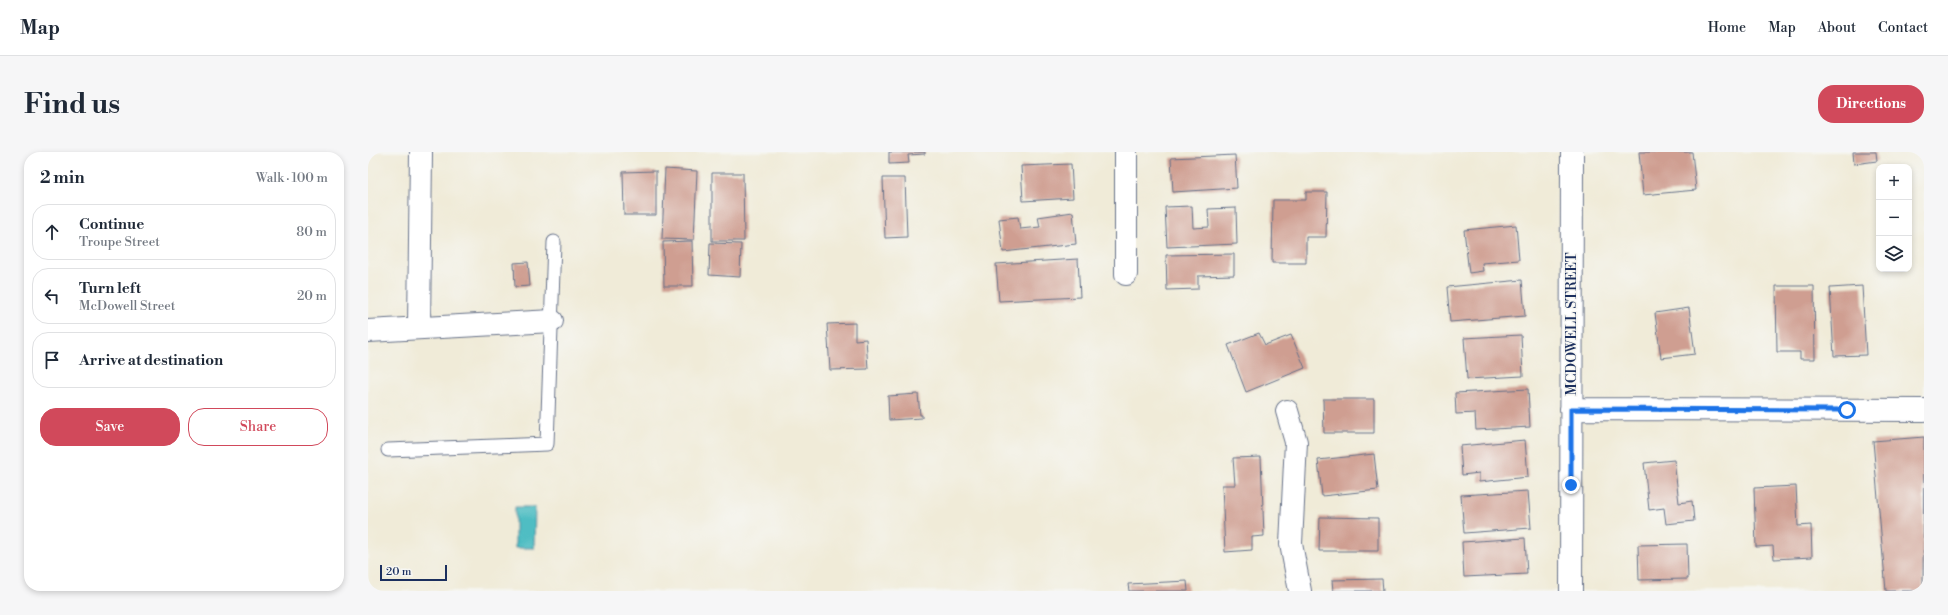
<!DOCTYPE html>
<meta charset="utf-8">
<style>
:root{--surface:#fff;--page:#f6f6f7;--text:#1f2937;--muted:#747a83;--line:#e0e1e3;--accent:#d1495b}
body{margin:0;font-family:"Libre Bodoni",serif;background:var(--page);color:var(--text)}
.controls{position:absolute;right:12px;top:12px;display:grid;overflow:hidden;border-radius:8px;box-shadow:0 2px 6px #0003}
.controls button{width:36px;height:36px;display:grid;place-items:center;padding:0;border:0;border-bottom:1px solid var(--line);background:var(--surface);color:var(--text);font:20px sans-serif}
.scale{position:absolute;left:12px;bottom:10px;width:67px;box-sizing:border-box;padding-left:4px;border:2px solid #1b2f5e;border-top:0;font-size:11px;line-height:14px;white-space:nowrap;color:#1b2f5e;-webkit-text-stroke:3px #f6f6f2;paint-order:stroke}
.stop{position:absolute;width:12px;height:12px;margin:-9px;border:3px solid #1a73e8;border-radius:50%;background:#fff}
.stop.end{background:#1a73e8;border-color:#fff;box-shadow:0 1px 4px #0008}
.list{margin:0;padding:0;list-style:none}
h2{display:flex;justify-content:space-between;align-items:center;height:52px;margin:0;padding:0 16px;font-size:17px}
h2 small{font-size:13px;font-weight:400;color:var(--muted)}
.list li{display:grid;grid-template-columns:26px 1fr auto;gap:12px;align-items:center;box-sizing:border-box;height:56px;margin:0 8px 8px;padding:0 8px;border:1px solid var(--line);border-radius:16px}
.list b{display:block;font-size:15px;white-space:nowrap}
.list p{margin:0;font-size:13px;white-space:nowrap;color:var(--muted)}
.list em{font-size:13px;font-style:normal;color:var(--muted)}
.actions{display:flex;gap:8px;padding:12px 16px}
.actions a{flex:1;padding:9px 0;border:1px solid var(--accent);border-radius:16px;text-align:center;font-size:14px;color:var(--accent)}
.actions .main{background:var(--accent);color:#fff}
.icon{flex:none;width:22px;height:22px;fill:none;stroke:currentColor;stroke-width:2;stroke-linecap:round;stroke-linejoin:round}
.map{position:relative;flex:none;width:1556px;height:439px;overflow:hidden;border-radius:16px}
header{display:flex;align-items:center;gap:24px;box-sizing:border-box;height:56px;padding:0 20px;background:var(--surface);border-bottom:1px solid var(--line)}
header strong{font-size:19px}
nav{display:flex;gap:22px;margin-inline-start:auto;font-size:14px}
.intro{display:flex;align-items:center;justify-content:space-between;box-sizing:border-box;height:96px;padding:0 24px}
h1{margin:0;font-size:28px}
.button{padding:10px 18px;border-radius:16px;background:var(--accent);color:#fff;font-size:14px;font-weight:700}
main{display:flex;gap:24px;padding:0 24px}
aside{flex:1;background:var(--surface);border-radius:16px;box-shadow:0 2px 6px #0003}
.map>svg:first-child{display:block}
.water{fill:#4fbdc3;stroke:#357690}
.building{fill:#cf9e91}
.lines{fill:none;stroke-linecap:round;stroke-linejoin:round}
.lane-casing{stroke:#667189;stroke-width:15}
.street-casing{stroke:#667189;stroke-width:24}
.lane{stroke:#fff;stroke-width:13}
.street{stroke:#fff;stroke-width:22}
.route{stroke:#1a73e8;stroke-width:5}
.labels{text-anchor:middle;stroke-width:3;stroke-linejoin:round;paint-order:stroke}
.street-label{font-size:14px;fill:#1b2f5e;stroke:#f6f6f2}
</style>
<header>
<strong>Map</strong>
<nav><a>Home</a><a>Map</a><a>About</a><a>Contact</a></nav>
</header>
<div class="intro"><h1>Find us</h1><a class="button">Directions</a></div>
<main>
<aside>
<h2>2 min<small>Walk · 100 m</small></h2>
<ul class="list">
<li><svg class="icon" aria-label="ahead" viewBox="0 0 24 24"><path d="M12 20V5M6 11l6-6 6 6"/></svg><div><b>Continue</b><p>Troupe Street</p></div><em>80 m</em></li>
<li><svg class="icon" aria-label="left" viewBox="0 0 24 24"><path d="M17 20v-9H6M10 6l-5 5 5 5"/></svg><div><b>Turn left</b><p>McDowell Street</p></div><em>20 m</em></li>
<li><svg class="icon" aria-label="arrive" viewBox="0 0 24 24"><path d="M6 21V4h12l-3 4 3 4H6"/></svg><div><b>Arrive at destination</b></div></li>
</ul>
<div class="actions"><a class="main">Save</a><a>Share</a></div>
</aside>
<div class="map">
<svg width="1556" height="439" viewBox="0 0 1556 439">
<rect width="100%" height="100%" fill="#f6f6f2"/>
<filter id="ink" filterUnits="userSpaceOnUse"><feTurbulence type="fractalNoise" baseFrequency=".025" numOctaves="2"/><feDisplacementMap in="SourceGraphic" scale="8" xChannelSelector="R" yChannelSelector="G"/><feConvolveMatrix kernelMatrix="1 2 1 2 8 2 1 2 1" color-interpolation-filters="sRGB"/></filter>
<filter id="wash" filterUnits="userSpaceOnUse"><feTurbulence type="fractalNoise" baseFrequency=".012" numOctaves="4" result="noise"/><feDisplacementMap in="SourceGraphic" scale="16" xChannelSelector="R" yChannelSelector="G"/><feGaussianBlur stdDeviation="0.9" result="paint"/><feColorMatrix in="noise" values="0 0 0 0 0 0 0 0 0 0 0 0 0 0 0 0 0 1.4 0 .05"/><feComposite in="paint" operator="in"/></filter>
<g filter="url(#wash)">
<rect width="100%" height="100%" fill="#f0ebd8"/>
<path class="water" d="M147 355H167L166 396H147Z"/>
<g id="blocks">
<path class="building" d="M521 0H557V2L540 3 541 11 521 12Z
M1271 0H1324L1328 38 1275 43Z
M1485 0H1508L1509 9 1486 12Z
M867 3 869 36 805 40 803 6Z
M703 12 705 46 655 49 653 14Z
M297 17 329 19 326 88 294 87Z
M288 19V63H256L255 20Z
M344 21H375L376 89H344Z
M515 26H537L539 85 517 86Z
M938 40H959L958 85H938V111H904L905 48H938Z
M824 54 825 76 841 75 840 57 868 56 869 92 799 95 797 55Z
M705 60 708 92 635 100 631 67 650 65 652 77 672 75 670 65Z
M1148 73 1151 108 1114 111 1115 119 1101 121 1096 78Z
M324 89 325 134H296L295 90Z
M342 91 373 92 372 125 341 123Z
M866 102V123L830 124V137L799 138 798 103Z
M710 107 712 145 631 149 628 112Z
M160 110 162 134 147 135 146 111Z
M1154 128 1157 164 1082 170 1079 135Z
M1408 134H1446L1447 207H1432V200H1409Z
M1494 134 1498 203 1466 204 1462 136Z
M1321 156 1327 202 1293 206 1287 161Z
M487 171V188L498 187 500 217 462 218 459 172Z
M891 181 897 193 923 183 937 216 878 240 860 193Z
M1153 183 1155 224 1099 227 1096 186Z
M1160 237 1162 275 1108 278 1107 261 1088 262 1087 241Z
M550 242 552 263H554V266L521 268 520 244Z
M955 247H1006V281H956Z
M1556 285 1555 439H1518L1505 289Z
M1157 288 1160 325 1111 330V321L1094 323 1092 294Z
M1006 302 1010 338 954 344 950 308Z
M893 305 896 384 884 385V398L857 400 854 333H867L865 306Z
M1306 308 1311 351 1324 349 1326 369 1298 372 1296 356 1281 358 1276 311Z
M1428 334 1430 374 1443 373 1444 405 1406 407 1405 394 1388 395 1386 336Z
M1160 339 1163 376 1096 381 1093 343Z
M952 365 1010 366V399H951Z
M1157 386 1159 422 1096 425 1094 390Z
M1319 392 1320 427 1271 428 1270 393Z
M1014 427 1015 439H965L964 428Z
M819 429 820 439H761L760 432Z"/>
</g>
</g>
<g filter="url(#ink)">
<use href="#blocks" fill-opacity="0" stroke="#667189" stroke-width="1"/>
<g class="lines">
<g class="lane-casing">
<path id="lane" d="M20 298 179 292 186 90"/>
</g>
<g class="street-casing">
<path id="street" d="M758 122V0
M51 176 53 0
M0 179 184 169
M1203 257 1556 258
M919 259 928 290 923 392 932 439
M1203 439 1204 0"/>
</g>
<use href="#lane" class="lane"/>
<use href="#street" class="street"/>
</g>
</g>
<g class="lines" filter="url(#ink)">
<path class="route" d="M1203 333V257L1479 258"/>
</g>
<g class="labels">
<g class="street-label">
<text transform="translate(1203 172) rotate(-90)" y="5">MCDOWELL STREET</text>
</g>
</g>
</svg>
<div class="controls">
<button>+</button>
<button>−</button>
<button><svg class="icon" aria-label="layers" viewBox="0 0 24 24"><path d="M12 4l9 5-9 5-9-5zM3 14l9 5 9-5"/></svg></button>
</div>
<div class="scale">20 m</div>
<div class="stop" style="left:1479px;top:258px"></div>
<div class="stop end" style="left:1203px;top:333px"></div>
</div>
</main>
